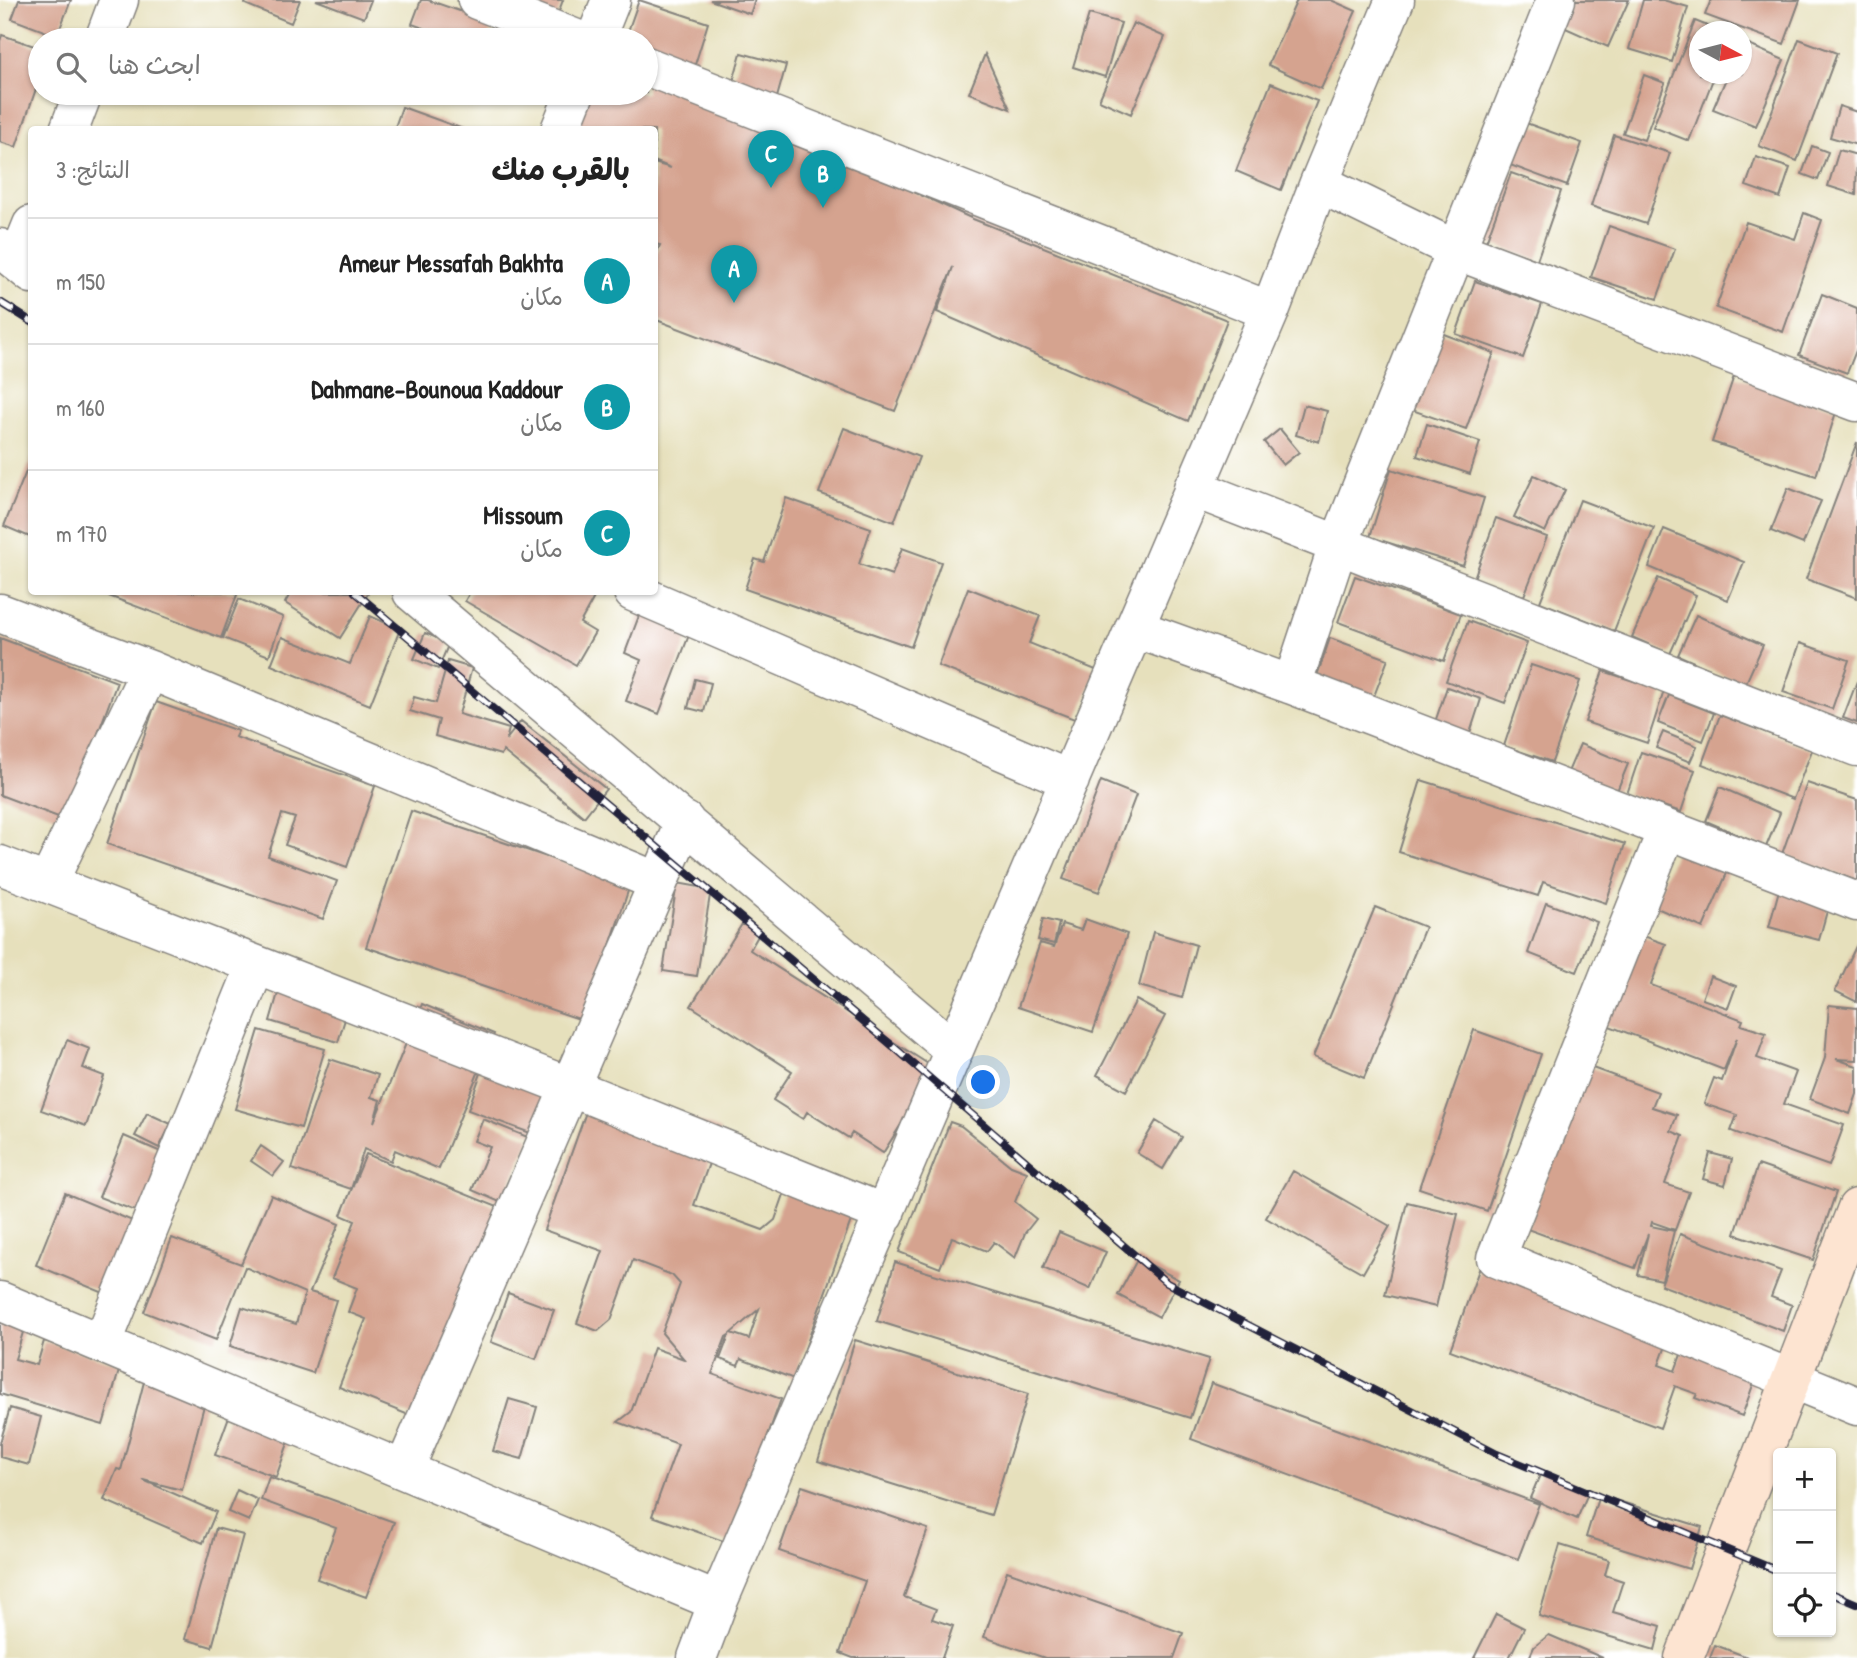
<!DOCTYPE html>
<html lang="ar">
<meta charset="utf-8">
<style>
:root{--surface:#fff;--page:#f6f6f6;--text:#222;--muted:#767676;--line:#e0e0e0;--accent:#db2777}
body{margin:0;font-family:"Patrick Hand","Playpen Sans Arabic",sans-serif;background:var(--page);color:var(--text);direction:rtl}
.controls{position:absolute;right:21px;bottom:21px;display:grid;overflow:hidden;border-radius:7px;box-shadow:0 2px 5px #0004}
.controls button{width:63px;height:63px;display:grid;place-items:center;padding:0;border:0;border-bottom:2px solid var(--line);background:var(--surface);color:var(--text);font:35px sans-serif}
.compass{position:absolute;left:1689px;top:21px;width:63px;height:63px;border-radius:50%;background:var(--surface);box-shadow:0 2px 5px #0004;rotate:97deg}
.you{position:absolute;left:984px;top:1083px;width:24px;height:24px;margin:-18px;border:5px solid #fff;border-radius:50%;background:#1a73e8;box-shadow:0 0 0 10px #1a73e833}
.badge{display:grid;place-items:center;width:46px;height:46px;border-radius:50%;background:var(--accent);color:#fff;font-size:23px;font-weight:700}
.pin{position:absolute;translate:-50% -58px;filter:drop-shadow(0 2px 4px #0008)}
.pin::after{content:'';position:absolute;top:37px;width:24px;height:21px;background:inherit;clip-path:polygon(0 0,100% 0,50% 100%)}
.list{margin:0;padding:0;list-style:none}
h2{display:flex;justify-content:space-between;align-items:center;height:91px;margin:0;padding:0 28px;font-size:30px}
h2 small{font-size:23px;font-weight:400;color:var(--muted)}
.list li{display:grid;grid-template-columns:46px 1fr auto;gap:21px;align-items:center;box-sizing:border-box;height:126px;padding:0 28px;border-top:2px solid var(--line)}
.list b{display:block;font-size:26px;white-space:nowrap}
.list p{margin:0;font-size:23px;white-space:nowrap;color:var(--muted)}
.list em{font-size:23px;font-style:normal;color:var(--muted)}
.icon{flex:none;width:38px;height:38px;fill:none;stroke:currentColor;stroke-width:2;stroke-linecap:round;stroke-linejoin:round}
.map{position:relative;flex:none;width:1857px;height:1658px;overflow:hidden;direction:ltr}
.search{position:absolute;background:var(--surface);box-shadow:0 2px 5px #0004;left:28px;top:28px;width:630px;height:77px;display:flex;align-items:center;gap:18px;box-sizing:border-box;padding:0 24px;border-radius:38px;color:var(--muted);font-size:26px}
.panel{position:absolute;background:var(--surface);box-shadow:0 2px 5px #0004;left:28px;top:126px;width:630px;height:469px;border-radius:7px;direction:rtl}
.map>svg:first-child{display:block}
.building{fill:#d5a38f;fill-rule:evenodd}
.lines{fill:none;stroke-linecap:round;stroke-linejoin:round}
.street-casing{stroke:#84817c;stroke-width:41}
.secondary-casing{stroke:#84817c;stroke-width:41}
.street{stroke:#fff;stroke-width:38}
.secondary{stroke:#fde4d1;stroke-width:38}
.rail-casing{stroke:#22223b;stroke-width:8}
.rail{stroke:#fff;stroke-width:5;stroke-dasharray:16;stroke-linecap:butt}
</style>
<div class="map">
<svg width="1857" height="1658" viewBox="0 0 1857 1658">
<rect width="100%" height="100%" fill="#fff"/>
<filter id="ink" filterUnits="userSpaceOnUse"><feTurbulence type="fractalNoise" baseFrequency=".0143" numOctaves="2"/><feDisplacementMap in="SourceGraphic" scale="14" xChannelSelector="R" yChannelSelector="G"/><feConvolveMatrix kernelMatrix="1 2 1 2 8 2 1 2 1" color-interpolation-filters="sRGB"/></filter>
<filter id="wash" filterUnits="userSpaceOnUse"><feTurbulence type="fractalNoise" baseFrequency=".00686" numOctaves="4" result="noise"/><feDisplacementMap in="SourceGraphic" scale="28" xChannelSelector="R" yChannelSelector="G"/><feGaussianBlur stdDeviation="1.57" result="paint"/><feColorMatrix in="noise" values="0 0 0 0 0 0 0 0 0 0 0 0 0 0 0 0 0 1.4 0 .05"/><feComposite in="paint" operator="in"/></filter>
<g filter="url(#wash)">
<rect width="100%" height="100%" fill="#e6e0bc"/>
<g id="blocks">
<path class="building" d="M19 0H71L57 36 12 19Z
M246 0H300L291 23 245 4Z
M316 0H371L364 18Z
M421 0H428L494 23 488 40H457L412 24Z
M501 0H563L554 24Z
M639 0 708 23 693 71 646 54V40H625Z
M710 0H755L750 14Z
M1297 0H1331L1356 11 1321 89 1268 65Z
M1572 0H1629L1608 47 1561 26Z
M1643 0H1663L1688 7 1672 62 1629 49Z
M1711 0H1800L1784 44 1705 15Z
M1089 14 1121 23 1105 77 1073 67Z
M1695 21 1720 31 1700 32V74H1715L1689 141 1653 127Z
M1133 23 1165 37 1131 114 1099 100Z
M298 31 323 40H294Z
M2 35 40 48V77L16 147 0 142V41Z
M1799 39 1837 53 1797 161 1759 146Z
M1742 42 1784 60 1756 126 1713 109 1728 74H1742Z
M741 53 786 65 776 101 731 89Z
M985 54 1010 109 969 93Z
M646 75 869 171 973 219 1227 320 1188 421 937 312 953 267 895 411 654 319V259L660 245 654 244V163L671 168 654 161V130H577L585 93H646Z
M1644 75 1665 83 1644 140 1623 133Z
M1271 83 1317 101 1281 190 1236 171Z
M1839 106 1857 112V145L1830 137Z
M402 107 463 129V130H394Z
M1526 123 1582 143 1567 186 1510 165Z
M1614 135 1670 153 1646 224 1591 206Z
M1812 146 1828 152 1818 180 1802 174Z
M1839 150 1857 155 1856 195 1828 186Z
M1756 157 1790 168 1780 198 1746 186Z
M1511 173 1561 191 1537 260 1486 242Z
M1804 213 1822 220 1783 332 1716 308 1746 222 1795 239Z
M1609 226 1675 249 1657 299 1591 277Z
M1475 281 1542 304 1523 358 1456 334Z
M1822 294 1857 308V348L1847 373 1799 355Z
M1441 333 1494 353 1466 429 1412 410Z
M1734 376 1837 409 1816 476 1712 442Z
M1304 405 1327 411 1319 442 1296 435Z
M1427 424 1480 442 1470 474 1417 456Z
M844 428 919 457 894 522 819 493Z
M1280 429 1299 452 1283 465 1264 442Z
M1857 442V598L1806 579Z
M32 457V538L4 526Z
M1391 469 1484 498 1463 566 1370 537Z
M1534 475 1565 490 1545 532 1514 517Z
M1788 488 1821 501 1803 544 1771 531Z
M786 498 871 528 859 564 892 575 902 548 941 562 911 647 745 589 755 559 764 562Z
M1580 500 1654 528 1614 631 1540 602Z
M1496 518 1547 537 1524 596 1474 578Z
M1664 529 1744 562 1728 600 1649 567Z
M1355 576 1461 614 1444 661 1338 622Z
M1658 578 1696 595 1670 654 1632 637Z
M968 588 1040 616 1029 643 1096 670 1077 720 938 666Z
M108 592H238L221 638 106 595Z
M291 592H369L340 638 285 603Z
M470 592H597L580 623 595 632 576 665 465 601Z
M648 592 700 606 659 714 626 701 641 660 625 653Z
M239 599 283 617 269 656 223 638Z
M1696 615 1763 645 1745 685 1678 655Z
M370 616 400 629 370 705 271 665 282 637 350 664Z
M1468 621 1527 643 1505 703 1446 681Z
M425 633 449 643 438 669 414 659Z
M0 638 117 682 66 820 0 795Z
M1330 638 1388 659 1374 696 1317 676Z
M1800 643 1849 660 1832 709 1783 692Z
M448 661 472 668 459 714 509 729 506 740 521 721 606 789 584 817 503 751 501 755 435 736 439 720 410 711 414 697 436 703Z
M1531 665 1580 681 1552 762 1504 746Z
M1603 671 1664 691 1647 743 1585 722Z
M695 679 711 683 704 712 688 708Z
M1857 681V723L1843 718Z
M1447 687 1481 699 1469 736 1434 725Z
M1669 695 1714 713 1703 741 1658 723Z
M156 702 238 731 235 737 375 786 347 867 285 845 295 818 282 814 268 856 337 881 323 919 107 844Z
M1720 715 1812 750 1793 799 1702 764Z
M1663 732 1697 746 1690 762 1656 748Z
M1580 744 1628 764 1617 791 1568 772Z
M1641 752 1695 770 1681 812 1627 794Z
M1421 780 1625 844 1606 903 1543 882 1538 896 1399 852Z
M1101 781 1136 795 1099 892 1063 879Z
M1807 783 1857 800V881L1782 854Z
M1720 787 1780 813 1766 847 1706 821Z
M411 811 630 885 585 1021 366 947Z
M1680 842 1731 864 1703 928 1652 906Z
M1782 879 1832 893 1819 940 1769 927Z
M677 883 711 889 697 976 663 971Z
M1546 903 1597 922 1577 972 1528 953Z
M1375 907 1425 927 1364 1078 1313 1057Z
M1043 919 1059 923 1054 944 1038 940Z
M1085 919 1127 934 1093 1032 1018 1007 1040 943 1054 947 1062 924 1081 930Z
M742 924 759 934 750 950 936 1069 883 1153 852 1133 849 1138 807 1112 803 1119 773 1100 792 1071 691 1006Z
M1153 932 1196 945 1182 998 1139 986Z
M1638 934 1666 944 1651 985 1743 1020 1741 1025 1766 1033 1757 1058 1796 1072 1784 1104 1844 1125 1829 1166 1731 1131 1737 1115 1704 1104 1714 1078 1722 1081 1737 1038 1724 1070 1604 1024Z
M1857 944V1002L1835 991Z
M287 962 356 983 338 1042 270 1021Z
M1710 976 1736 986 1728 1008 1702 999Z
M1136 1000 1165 1016 1126 1091 1097 1075Z
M422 1004 494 1034 439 1169 395 1150 391 1161 364 1149 351 1189 292 1169 330 1059 378 1075 371 1097 380 1100 374 1122Z
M1829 1005 1857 1008V1060L1836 1059 1857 1066V1094L1850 1114 1810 1099 1825 1058Z
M259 1030 325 1049 301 1128 235 1109Z
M1474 1030 1541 1054 1487 1211 1419 1188Z
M67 1040 90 1049 83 1068 104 1076 86 1126 41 1110Z
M492 1042 557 1065 533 1134 468 1110Z
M1587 1066 1658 1092 1652 1107 1677 1115 1671 1131 1683 1136 1665 1184 1689 1192 1675 1230 1652 1222 1651 1226 1674 1231 1662 1280 1638 1275 1648 1234 1635 1268 1527 1229Z
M596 1084 721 1130 694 1205 763 1230 775 1220 794 1166 862 1190 794 1379 741 1359 738 1366 720 1359 729 1335 726 1337 712 1374 781 1399 729 1543 652 1516 678 1444 618 1422 631 1412 654 1348 684 1359 662 1333 680 1284 672 1275 633 1260 611 1320 598 1331 577 1323 603 1251 544 1230ZM759 1309 749 1339 731 1333Z
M147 1113 171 1124 159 1148 135 1136Z
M483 1119 530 1138 502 1203 472 1190 490 1147 474 1141Z
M1156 1121 1182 1137 1163 1169 1137 1153Z
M950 1122 961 1126 1011 1166 1027 1172 1015 1202 1036 1219 1025 1233 1015 1258 994 1242 987 1251 952 1237 940 1268 899 1252Z
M124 1136 168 1155 143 1214 99 1197Z
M261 1146 284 1162 273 1176 251 1161Z
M1710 1153 1732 1159 1725 1185 1703 1179Z
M366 1154 500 1208 416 1418 339 1387 366 1319 348 1312 357 1288 332 1278 355 1221 341 1215Z
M1758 1165 1836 1192 1813 1260 1735 1234Z
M1293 1171 1390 1226 1363 1273 1266 1218Z
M65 1193 135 1222 106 1294 36 1265Z
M271 1195 339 1224 310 1292 336 1300 313 1373 230 1346 242 1307 296 1324 305 1293 245 1267 216 1340 144 1312 172 1238 241 1264Z
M1407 1202 1458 1214 1436 1307 1385 1295Z
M1059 1232 1106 1252 1090 1289 1043 1268Z
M1680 1234 1781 1271 1771 1297 1792 1305 1783 1331 1661 1285Z
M1485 1253 1671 1332 1659 1365 1675 1371 1686 1341 1759 1368 1742 1416 1695 1398 1697 1394 1675 1386 1660 1428 1450 1350Z
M1138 1258 1179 1280 1159 1317 1118 1295Z
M895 1262 1209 1359 1190 1418 877 1321Z
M508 1293 554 1310 536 1359 491 1342Z
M0 1311 27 1319 15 1359 37 1365 44 1341 121 1364 103 1425 0 1394Z
M855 1340 1028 1394 991 1515 818 1461Z
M145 1378 207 1394 182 1490 143 1480 216 1512 203 1543 104 1500 117 1469 121 1470Z
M1211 1383 1539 1504 1518 1559 1191 1439Z
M509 1399 537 1407 522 1459 493 1451Z
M10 1408 41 1417 29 1465 0 1457V1443Z
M231 1411 292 1432 276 1477 215 1455Z
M1542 1470 1589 1491 1577 1519 1530 1498Z
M269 1477 394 1522 366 1597 317 1579 336 1528 261 1500Z
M802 1486 928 1529 904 1597 936 1609 932 1619 953 1626 942 1658H853L840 1653 865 1581 779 1551Z
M237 1490 258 1500 249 1521 228 1512Z
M1599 1495 1702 1527 1689 1569 1586 1537Z
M216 1528 243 1535 212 1647 185 1639Z
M1560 1545 1609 1560 1605 1575 1623 1581 1613 1612 1661 1626 1655 1650 1539 1616Z
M1007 1571 1183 1633 1174 1658H1045L984 1637Z
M1496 1614 1524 1628 1509 1658H1474Z
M1549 1635 1603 1658H1529L1534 1647Z
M1715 1645 1750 1658H1710Z"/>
</g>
</g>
<g filter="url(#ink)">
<use href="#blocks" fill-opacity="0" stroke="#84817c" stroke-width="2"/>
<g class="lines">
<g class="street-casing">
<path id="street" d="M477 0 579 40
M104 40 119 0
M595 40 611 0
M646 66 1270 311
M69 130 83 93
M560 130 575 93
M1319 183 1458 251 1857 402
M0 248 32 274
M17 262 32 225
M1193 488 1857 747
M412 592 954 1050
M633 592 1070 780
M0 613 150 670 658 882
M1134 628 1292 685 1857 902
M1292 685 1338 546 1556 0
M1667 830 1496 1258 1857 1406
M0 865 570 1087 885 1214
M48 883 150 670
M0 1301 718 1602
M102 1344 256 965
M404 1470 685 821
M697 1658 718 1602 1270 311 1319 183 1395 0"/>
</g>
<g class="secondary-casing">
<path id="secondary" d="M1684 1658 1857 1208"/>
</g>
<use href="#street" class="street"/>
<use href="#secondary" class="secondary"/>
<g class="rail-casing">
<path id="rail" d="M0 302 32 322
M355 592 888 1042 1167 1283 1497 1454 1778 1571
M1831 1593 1857 1604"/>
</g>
<use href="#rail" class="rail"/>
</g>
</g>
</svg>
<div class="controls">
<button>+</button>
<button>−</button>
<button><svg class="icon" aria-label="locate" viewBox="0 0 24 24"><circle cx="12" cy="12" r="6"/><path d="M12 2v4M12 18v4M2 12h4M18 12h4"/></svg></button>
</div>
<svg class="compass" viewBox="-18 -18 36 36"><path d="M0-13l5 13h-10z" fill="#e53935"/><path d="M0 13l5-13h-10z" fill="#767676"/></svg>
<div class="you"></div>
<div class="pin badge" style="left:734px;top:303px;background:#0f9aa8">A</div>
<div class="pin badge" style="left:823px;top:208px;background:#0f9aa8">B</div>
<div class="pin badge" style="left:771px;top:188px;background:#0f9aa8">C</div>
<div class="search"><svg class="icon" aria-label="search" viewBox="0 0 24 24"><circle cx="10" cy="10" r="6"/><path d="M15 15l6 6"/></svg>ابحث هنا</div>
<section class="panel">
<h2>بالقرب منك<small>النتائج: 3</small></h2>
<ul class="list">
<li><span class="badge" style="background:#0f9aa8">A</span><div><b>Ameur Messafah Bakhta</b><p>مكان</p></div><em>150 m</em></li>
<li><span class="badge" style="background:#0f9aa8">B</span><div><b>Dahmane-Bounoua Kaddour</b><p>مكان</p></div><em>160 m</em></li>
<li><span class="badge" style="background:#0f9aa8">C</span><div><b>Missoum</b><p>مكان</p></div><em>170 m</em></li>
</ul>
</section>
</div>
